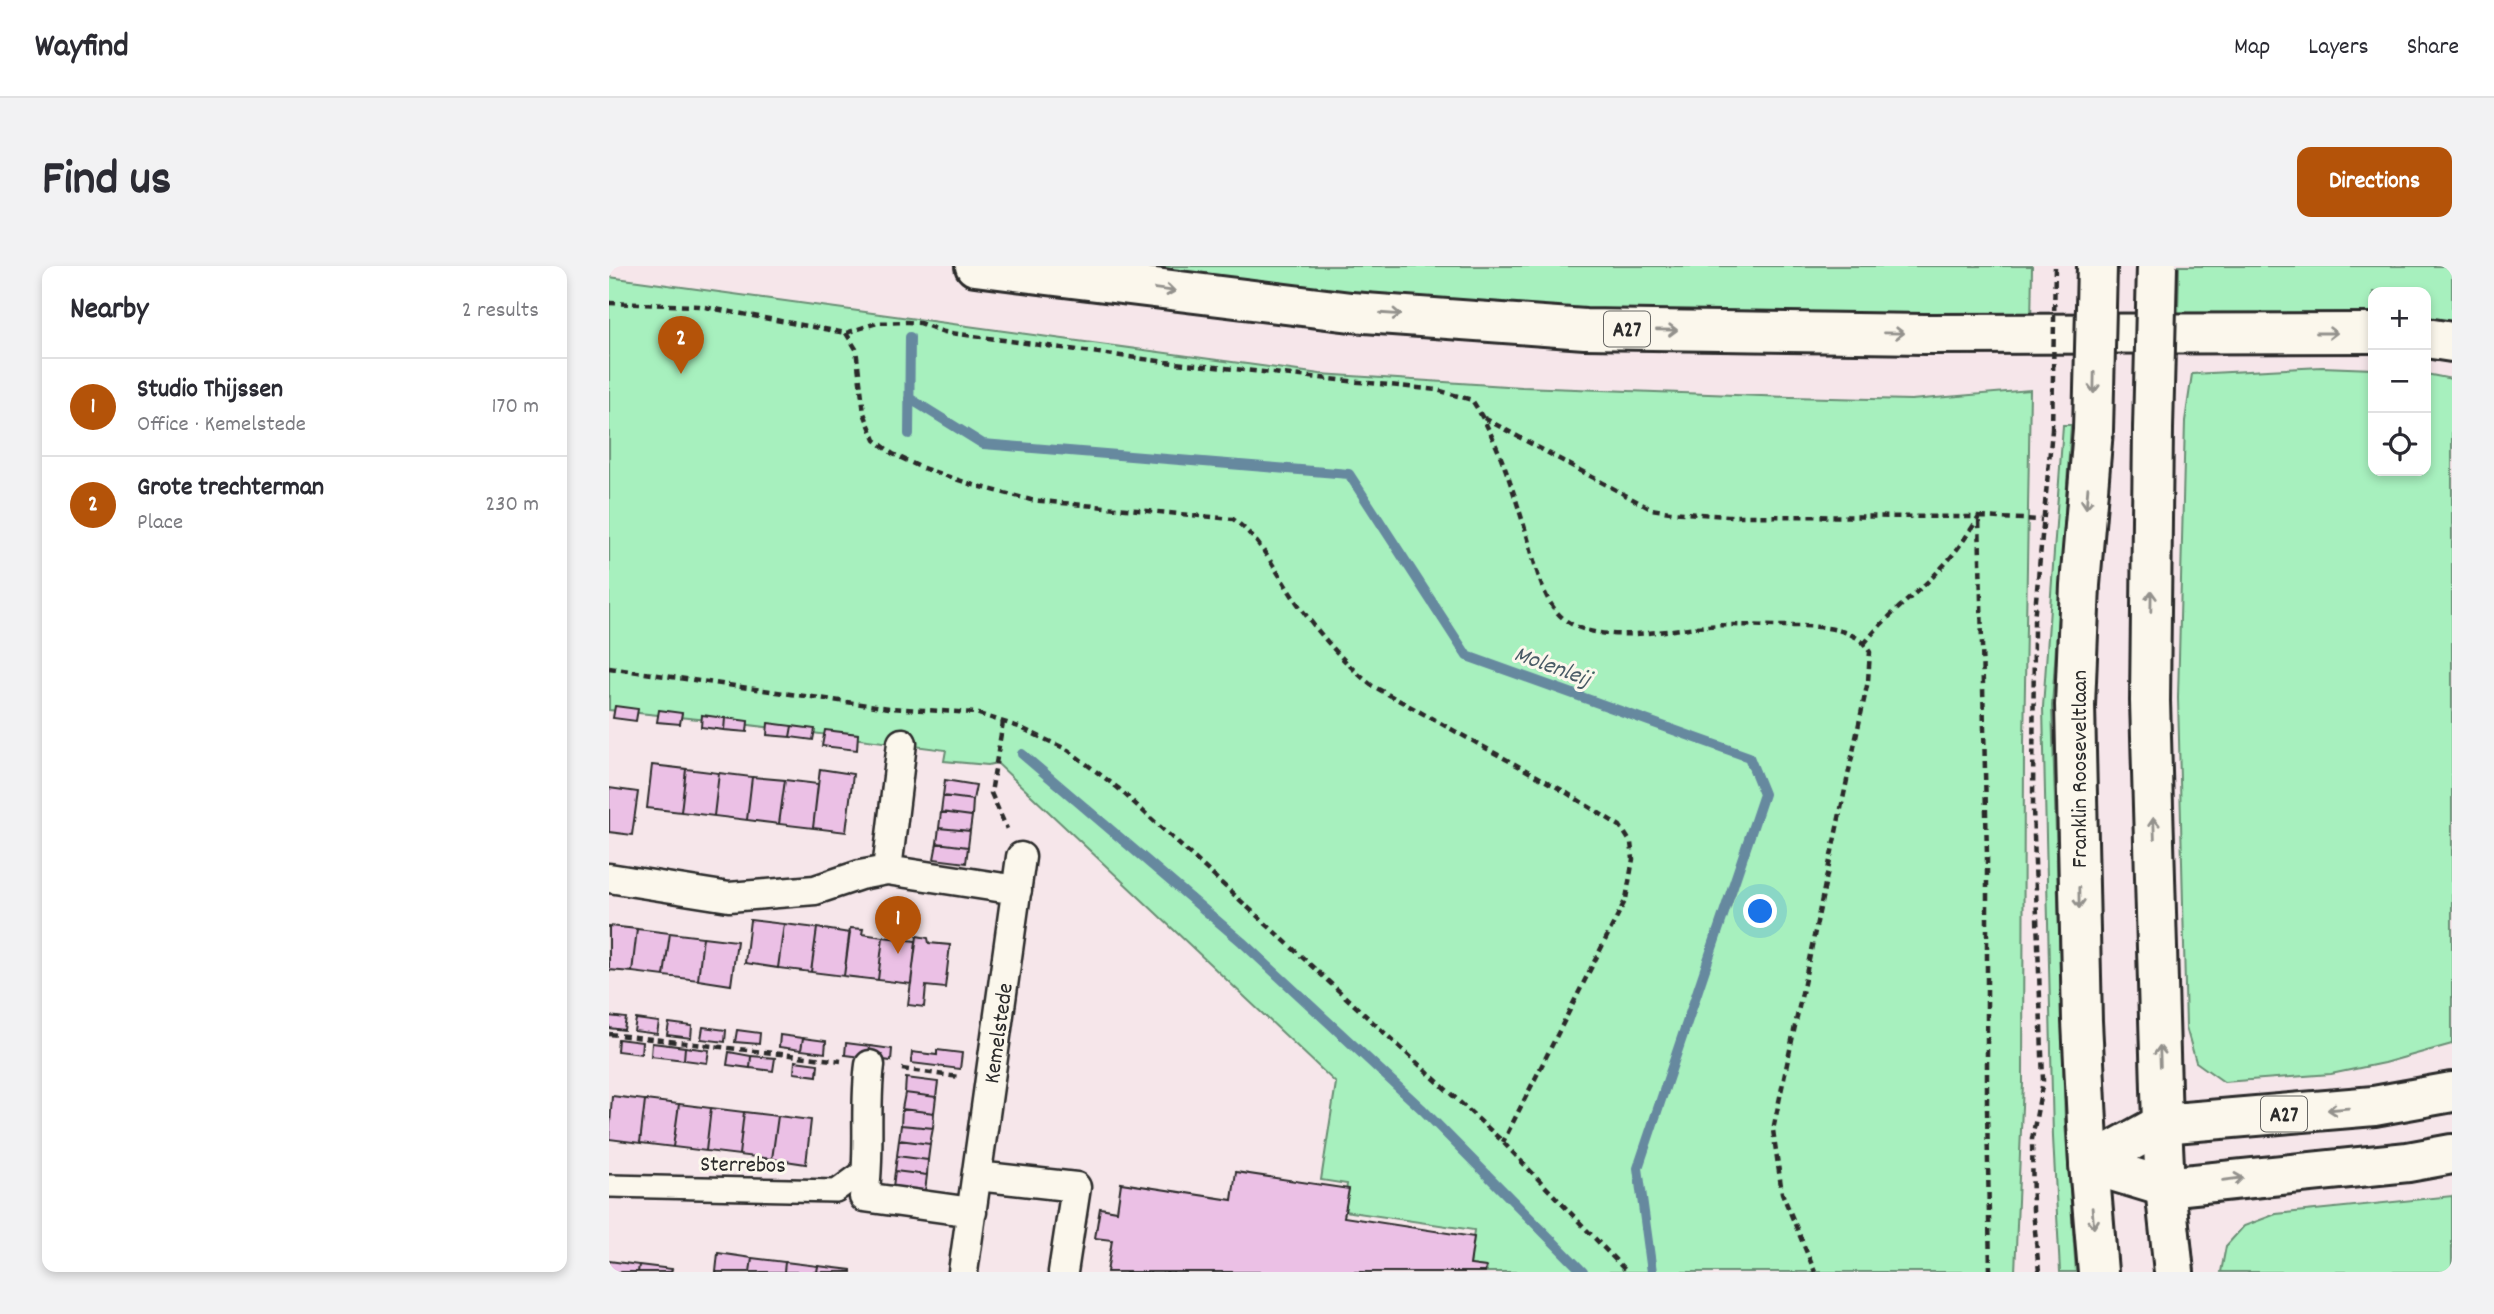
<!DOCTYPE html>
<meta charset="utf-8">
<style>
:root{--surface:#fff;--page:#f2f2f3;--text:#2b2b33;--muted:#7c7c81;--line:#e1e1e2;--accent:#b45309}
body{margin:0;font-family:Dekko,sans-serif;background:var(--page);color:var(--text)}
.controls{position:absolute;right:21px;top:21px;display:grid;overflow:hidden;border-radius:14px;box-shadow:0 4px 10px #0003}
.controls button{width:63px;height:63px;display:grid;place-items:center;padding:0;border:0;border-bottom:2px solid var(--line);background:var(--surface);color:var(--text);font:35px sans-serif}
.you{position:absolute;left:1152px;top:646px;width:24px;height:24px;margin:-18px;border:5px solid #fff;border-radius:50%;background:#1a73e8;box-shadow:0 0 0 10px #1a73e833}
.badge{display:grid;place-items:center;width:46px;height:46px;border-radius:50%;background:var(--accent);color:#fff;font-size:23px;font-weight:700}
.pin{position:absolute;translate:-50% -58px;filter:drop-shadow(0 2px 4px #0008)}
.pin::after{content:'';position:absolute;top:37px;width:24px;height:21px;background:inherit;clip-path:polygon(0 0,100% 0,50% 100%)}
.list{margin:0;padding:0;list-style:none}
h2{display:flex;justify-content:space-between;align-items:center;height:91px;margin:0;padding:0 28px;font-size:30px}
h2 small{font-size:23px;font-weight:400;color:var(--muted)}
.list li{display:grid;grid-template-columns:46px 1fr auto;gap:21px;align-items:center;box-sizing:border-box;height:98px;padding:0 28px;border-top:2px solid var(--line)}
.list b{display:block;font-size:26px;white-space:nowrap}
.list p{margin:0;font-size:23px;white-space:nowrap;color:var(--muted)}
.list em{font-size:23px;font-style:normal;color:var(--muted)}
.icon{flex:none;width:38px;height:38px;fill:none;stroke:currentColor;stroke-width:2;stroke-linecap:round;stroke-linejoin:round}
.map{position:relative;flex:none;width:1843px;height:1006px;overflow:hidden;border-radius:14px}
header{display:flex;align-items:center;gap:42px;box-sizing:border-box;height:98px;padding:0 35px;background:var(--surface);border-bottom:2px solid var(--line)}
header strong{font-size:33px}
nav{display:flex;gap:38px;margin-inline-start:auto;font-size:24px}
.intro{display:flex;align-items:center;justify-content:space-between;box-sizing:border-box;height:168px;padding:0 42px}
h1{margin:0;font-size:49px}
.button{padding:18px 32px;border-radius:14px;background:var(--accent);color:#fff;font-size:24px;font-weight:700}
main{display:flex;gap:42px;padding:0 42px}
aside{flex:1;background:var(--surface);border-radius:14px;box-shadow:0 4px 10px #0003}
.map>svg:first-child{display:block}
.green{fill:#a7f0be;stroke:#698e74;stroke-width:2}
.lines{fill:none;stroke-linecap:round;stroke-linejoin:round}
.stream{stroke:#66899f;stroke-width:10}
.building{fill:#ebc0e5;stroke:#2b2b2b;stroke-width:2}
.pedestrian-casing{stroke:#2b2b2b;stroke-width:26}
.minor-casing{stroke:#2b2b2b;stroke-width:33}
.primary-casing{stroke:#2b2b2b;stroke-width:44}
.motorway-casing{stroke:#2b2b2b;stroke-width:44}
.path{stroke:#2b2b2b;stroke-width:4.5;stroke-dasharray:7 5;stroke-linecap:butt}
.pedestrian{stroke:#fbf7ec;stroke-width:21}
.minor{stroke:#fbf7ec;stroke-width:28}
.primary{stroke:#fbf7ec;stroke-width:38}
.motorway{stroke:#fbf7ec;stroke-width:38}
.primary-bridge-casing{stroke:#2b2b2b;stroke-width:44;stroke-linecap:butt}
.path-bridge{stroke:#2b2b2b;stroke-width:4.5;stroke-dasharray:7 5;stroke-linecap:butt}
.primary-bridge{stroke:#fbf7ec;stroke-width:38}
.oneway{stroke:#93918c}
.labels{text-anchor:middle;stroke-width:6;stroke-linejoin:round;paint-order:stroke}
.shield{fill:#fbf7ec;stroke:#696865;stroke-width:2}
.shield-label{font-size:21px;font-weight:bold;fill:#2b2b2b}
.street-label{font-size:23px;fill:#2b2b2b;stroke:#fbf7ec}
.water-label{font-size:24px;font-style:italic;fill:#485a65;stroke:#fbf7ec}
</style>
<header>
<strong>Wayfind</strong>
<nav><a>Map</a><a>Layers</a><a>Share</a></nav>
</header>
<div class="intro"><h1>Find us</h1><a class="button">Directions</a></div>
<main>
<aside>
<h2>Nearby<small>2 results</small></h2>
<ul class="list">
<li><span class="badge">1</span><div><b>Studio Thijssen</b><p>Office · Kemelstede</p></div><em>170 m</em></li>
<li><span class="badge">2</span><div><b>Grote trechterman</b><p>Place</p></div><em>230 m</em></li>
</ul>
</aside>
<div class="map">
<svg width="1843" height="1006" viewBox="0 0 1843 1006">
<rect width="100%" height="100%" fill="#f6e6ea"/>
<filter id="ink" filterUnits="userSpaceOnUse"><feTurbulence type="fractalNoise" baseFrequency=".0143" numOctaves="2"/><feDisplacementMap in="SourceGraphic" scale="14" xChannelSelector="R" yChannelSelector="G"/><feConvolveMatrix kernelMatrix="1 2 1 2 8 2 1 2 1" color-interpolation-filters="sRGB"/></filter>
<g filter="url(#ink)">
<path class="green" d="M397 0H1423L1422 61 931 51Z
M1570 0H1843V65L1817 62V26H1764V58L1569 54Z
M0 11 711 108 913 121 1182 131 1302 134 1421 124 1415 478 1414 817 1406 1006H877L878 1001 861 999 865 964 735 945 738 918 712 914 727 817 388 497 379 499 335 495 337 484 109 455 0 444Z
M1713 101 1764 103V205H1817V108L1843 113V778L1775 797 1722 808 1615 816 1587 796 1577 761 1569 432 1576 155 1583 108Z
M1454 159H1462L1443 440 1456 856 1467 1006H1451L1444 871 1434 441Z
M1843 930V1006H1612L1617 980 1635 960 1667 948Z"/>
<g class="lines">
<path class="stream" d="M300 132 374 178 740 208 858 390 1140 491 1155 528 1029 902 1043 1006
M300 168 301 71
M413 488 633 676 814 844 974 1006"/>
</g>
<path class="building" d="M6 440 29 443 27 455 4 452Z
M50 444 73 447 71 458 48 456Z
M93 449 116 452 115 464 92 461Z
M116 452 139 455 138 466 115 464Z
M159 457 183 460 181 471 158 469Z
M183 460 206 463 204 474 181 471Z
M216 464 249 468 248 484 213 480Z
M43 499 77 503 72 546 38 542Z
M77 503 110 507 105 550 72 546Z
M211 503 244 508 237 566 204 562Z
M110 507 143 511 138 554 105 550Z
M143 511 176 514 170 558 138 554Z
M176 514 209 518 204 562 170 558Z
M336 514 367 519 364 534 334 530Z
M0 522 29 526 23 569 0 566Z
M334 530 364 534 363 550 332 546Z
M332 546 363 550 361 565 330 562Z
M330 562 361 565 359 581 328 577Z
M328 577 359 581 357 597 325 593Z
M141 654 175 658 169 702 136 697Z
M175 658 208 662 202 706 169 702Z
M0 660 28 663 23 706 0 704Z
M208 662 241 667 235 710 202 706Z
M241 662 254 663 253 668 274 671 269 714 235 710Z
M28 663 61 667 55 710 23 706Z
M61 667 94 671 89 714 55 710Z
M308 670 319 672 320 677 341 679 336 722 317 720 315 741 299 739Z
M94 671 128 675 122 719 89 714Z
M274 671 307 675 302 718 269 714Z
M0 750 17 752 15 764 0 762Z
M27 753 50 756 48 768 25 765Z
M60 757 83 760 82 772 58 769Z
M94 761 117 764 116 776 92 773Z
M128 764 151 767 150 778 126 776Z
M171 769 194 772 192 784 170 781Z
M194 772 217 775 216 787 192 784Z
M9 773 33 776 32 788 8 785Z
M43 777 76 781 75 794 42 790Z
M237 777 261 780 259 792 236 789Z
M261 780 283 783 282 795 259 792Z
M76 781 100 784 98 797 75 794Z
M328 784 353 787 351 803 302 797 303 786 328 789Z
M120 786 142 790 141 802 118 799Z
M142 790 166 792 164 805 141 802Z
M186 795 209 798 208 810 185 807Z
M297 812 329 816 327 831 296 827Z
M296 827 327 831 325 847 293 843Z
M3 830 36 834 31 877 0 873Z
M36 834 70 838 64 881 31 877Z
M70 838 102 842 97 885 64 881Z
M102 842 135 846 130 889 97 885Z
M293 843 325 847 324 862 292 859Z
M135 846 169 850 163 893 130 889Z
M169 850 202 854 197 898 163 893Z
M292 859 324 862 321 878 290 874Z
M290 874 321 878 319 894 288 890Z
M288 890 319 894 318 909 286 905Z
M286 905 318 909 316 925 284 921Z
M627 906 740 923 735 951 865 971 861 999 877 1001 876 1006H498L503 974 486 972 491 942 508 945 512 917 623 934Z
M109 987 143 992 141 1006H107Z
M143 992 176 996 175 1006H141Z
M0 995 30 999 29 1006H0Z
M176 996 209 1000 208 1006H175Z
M30 999 63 1003 62 1006H29Z
M209 1000 242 1004V1006H208Z"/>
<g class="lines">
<g class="pedestrian-casing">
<path id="pedestrian" d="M0 920 227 925 260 901"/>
</g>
<g class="minor-casing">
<path id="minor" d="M278 604 293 477
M0 612 120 631 206 624 251 609 278 604 408 624
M261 799C255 843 262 887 255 931L363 946
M368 910 467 921 454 1006
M354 1006 412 591"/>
</g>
<g class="primary-casing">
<path id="primary" d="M1544 163 1541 435 1553 858 1556 921 1565 1006
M1484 164 1471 319 1466 439 1473 755 1480 898 1489 1006"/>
</g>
<g class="motorway-casing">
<path id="motorway" d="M366 0 742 46 976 63 1316 68 1764 67
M1817 72 1843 76
M1480 898 1553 858 1765 840 1843 826
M1480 898 1556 921 1799 896 1843 888"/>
</g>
<path class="path" d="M0 37 90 40 237 67 268 57 298 56 311 57 335 66 557 96 828 124 863 134C889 174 903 221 917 266 925 292 930 324 947 345 978 384 1056 363 1099 360 1124 358 1149 360 1174 360 1197 360 1231 359 1251 374 1255 377 1258 382 1261 386L1259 415 1164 864 1173 927 1206 1006
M237 67 247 83 255 147 266 174 284 188 311 201 361 218 422 234 624 253C652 273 667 306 686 334 708 365 733 395 762 419L953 524 1011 560 1022 577 1024 593 1017 633 894 876
M875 152 1042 243 1061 246 1119 250 1370 251C1359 268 1348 285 1334 300 1309 328 1278 348 1255 378
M0 402 280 442 367 447 410 461 459 484 509 522 891 873 1018 1006
M394 456 382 527 398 563
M0 768 232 795
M293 803 350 811
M1381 1006 1378 842V589L1370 251 1433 254
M1430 1006 1424 944 1423 873 1434 815 1424 542 1425 355 1443 164"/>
<use href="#pedestrian" class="pedestrian"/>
<use href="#minor" class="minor"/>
<use href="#primary" class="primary"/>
<use href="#motorway" class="motorway"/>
<g class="primary-bridge-casing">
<path id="primary-bridge" d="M1544 163 1548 0
M1484 164 1488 0"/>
</g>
<path class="path-bridge" d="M1443 164 1446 0"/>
<use href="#primary-bridge" class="primary-bridge"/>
</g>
<defs><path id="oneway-shaft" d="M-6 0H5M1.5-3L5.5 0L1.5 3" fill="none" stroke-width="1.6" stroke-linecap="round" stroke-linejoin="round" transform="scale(1.75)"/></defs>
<g class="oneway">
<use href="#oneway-shaft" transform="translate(556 24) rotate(7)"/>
<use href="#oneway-shaft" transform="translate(782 48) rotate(4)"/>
<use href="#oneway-shaft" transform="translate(1058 64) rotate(1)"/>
<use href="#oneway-shaft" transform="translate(1285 67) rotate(1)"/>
<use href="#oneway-shaft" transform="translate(1718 67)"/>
<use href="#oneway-shaft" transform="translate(1485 117) rotate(91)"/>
<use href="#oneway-shaft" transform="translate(1478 232) rotate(95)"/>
<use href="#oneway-shaft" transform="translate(1542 335) rotate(-89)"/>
<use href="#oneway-shaft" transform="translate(1545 562) rotate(-92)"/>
<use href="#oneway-shaft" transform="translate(1470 632) rotate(89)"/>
<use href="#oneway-shaft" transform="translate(1551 790) rotate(-92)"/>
<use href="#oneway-shaft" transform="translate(1729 843) rotate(175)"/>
<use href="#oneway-shaft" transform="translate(1624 913) rotate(-7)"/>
<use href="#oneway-shaft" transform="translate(1484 952) rotate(85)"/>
</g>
</g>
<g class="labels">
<g class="shield">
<rect x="995" y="45.5" width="46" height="35" rx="5"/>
<rect x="1652" y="830.5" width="46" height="35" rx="5"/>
</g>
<g class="shield-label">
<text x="1018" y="70">A27</text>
<text x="1675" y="855">A27</text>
</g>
<g class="street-label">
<text transform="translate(1469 503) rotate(-90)" y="8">Franklin Rooseveltlaan</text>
<text transform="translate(388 767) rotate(-82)" y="8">Kemelstede</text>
<text transform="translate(134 897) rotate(1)" y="8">Sterrebos</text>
</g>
<g class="water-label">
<text transform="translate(944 399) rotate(20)" y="8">Molenleij</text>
</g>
</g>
</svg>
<div class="controls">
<button>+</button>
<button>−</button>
<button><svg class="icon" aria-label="locate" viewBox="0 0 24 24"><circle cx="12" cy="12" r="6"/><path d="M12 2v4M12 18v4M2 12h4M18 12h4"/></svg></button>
</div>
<div class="you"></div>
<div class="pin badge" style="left:289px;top:688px">1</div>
<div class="pin badge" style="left:72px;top:108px">2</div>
</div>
</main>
